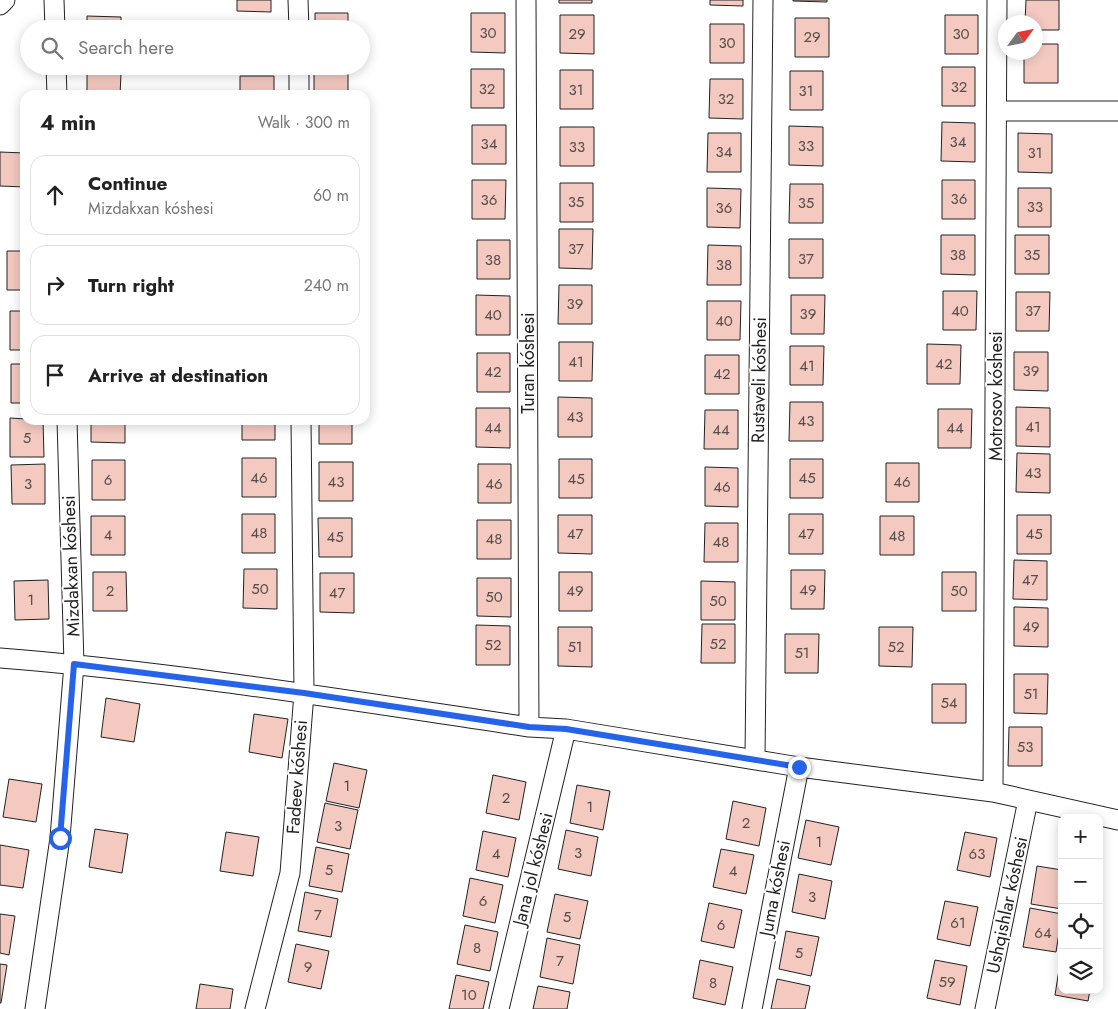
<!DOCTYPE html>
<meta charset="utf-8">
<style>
:root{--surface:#fff;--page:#f2f2f2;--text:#222;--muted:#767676;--line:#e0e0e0}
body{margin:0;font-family:Jost,sans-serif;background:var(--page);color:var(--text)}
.controls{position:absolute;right:15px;bottom:15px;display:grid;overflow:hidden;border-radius:10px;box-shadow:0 2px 12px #0003}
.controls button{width:45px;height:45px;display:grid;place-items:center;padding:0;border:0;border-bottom:1px solid var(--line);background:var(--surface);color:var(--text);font:25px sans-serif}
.compass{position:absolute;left:998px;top:15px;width:45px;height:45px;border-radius:50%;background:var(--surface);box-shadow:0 2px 12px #0003;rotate:57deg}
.stop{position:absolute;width:15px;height:15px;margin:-11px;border:4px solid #2563eb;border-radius:50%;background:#fff}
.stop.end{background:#2563eb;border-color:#fff;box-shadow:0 1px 5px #0008}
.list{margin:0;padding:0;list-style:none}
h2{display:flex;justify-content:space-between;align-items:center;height:65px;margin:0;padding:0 20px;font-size:21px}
h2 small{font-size:16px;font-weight:400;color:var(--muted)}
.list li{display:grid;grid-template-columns:32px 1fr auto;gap:15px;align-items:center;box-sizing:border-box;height:80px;margin:0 10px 10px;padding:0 10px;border:1px solid var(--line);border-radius:15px}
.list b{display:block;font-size:19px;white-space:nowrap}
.list p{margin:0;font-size:16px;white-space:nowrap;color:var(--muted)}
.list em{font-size:16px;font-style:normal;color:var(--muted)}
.icon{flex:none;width:28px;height:28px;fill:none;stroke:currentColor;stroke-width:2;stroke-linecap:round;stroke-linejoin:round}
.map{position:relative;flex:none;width:1118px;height:1009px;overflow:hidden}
.search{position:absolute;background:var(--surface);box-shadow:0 2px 12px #0003;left:20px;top:20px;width:350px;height:55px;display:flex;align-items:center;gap:12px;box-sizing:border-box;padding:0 18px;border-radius:28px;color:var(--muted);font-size:19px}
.panel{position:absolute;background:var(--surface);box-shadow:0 2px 12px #0003;left:20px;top:90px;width:350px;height:335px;border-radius:15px}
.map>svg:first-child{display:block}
.building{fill:#f3c9c0;stroke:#222}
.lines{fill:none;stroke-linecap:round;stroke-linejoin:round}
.minor-casing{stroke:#222;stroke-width:21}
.minor{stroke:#fff;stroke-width:19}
.route{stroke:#2563eb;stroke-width:6}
.labels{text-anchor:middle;stroke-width:4;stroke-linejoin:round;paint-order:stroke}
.number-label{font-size:15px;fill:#564c4a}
.street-label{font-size:18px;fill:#222;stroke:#fff}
</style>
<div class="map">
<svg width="1118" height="1009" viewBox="0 0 1118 1009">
<rect width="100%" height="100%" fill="#fff"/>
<path class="building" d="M237 0H271V12L237 11Z
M559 0H592V3H559Z
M710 0H743V6L710 5Z
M793 0H827V2L793 1Z
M1026 0H1059V30H1036V22H1025Z
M315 13H348V29H315Z
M471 13H505V53L471 52Z
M560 15H594V54L560 53Z
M945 15H978V54H945Z
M87 16 121 17V29H87Z
M795 18H829V57H795Z
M710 24H744V63H710Z
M1036 44H1058V83H1024V52H1036Z
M942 67H975V106H942Z
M314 68H348V95H314Z
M471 69H504V108H471Z
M560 70H593V109H560Z
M790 71H823V110H790Z
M87 73 121 74 120 95H87Z
M240 76H274V95H240Z
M710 79H743V119L709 118Z
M942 122 975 123V162L941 161Z
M472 125H506V164H472Z
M789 126 823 127V166L789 165Z
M560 127H594V166H560Z
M708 133H741V172H707Z
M1018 133 1052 134V173L1018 172Z
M0 152 25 153V187L0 186Z
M472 180H506L505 219H472Z
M942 180H975V219H942Z
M560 183H593V222H560Z
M790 184H823V223H789Z
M707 188 741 189 740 228 707 227Z
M1018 188H1051V227H1018Z
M559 229H593L592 269 559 268Z
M941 235H975V275L941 274Z
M1015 235H1049V274H1015Z
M789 239H823V278H789Z
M477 240H510V279H477Z
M708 245 741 246V285H707Z
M7 251H25V290H7Z
M559 285H592V324H558Z
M943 291H977L976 330H943Z
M1016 292H1050L1049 331H1016Z
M476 295 510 296V335H476Z
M791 295H825L824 334H791Z
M707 301H741L740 340H707Z
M10 311H25V350H10Z
M559 342H593L592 381H559Z
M927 344 961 345 960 384H927Z
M790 346H824L823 385H790Z
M1014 352H1048V391L1014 390Z
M477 353H510V392H477Z
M705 355H739V394H705Z
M11 364H25V403H11Z
M558 397 592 398V437H558Z
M790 402H823V441H789Z
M1016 407 1050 408V447L1016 446Z
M476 408H510V448L476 447Z
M938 409H972L971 448H938Z
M705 410H738V449H704Z
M10 418 43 420 44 457H10Z
M91 420H125V443L91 442Z
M242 420H275V440H242Z
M319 420H352V444H319Z
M1017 453 1050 454V493L1016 492Z
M242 458H276V497H242Z
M559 459H592V498H559Z
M790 459H823V498H790Z
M92 460H125V500H92Z
M319 462H353V501H319Z
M886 463H919V502H886Z
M45 464V504H12L11 465Z
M478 464H511V503H478Z
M705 467 738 468V507L705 506Z
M242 514H275V553H242Z
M789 514H823V554H789Z
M558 515H592V554L558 553Z
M1017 515H1051V554H1017Z
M91 516H125V555H91Z
M880 516H914V555H880Z
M318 518H352V557H319Z
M477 520H511V559H477Z
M705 523H738V562H704Z
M1014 560 1047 561V600L1013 599Z
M244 569H277V609L243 608Z
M791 570H825L824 609H791Z
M93 572H126L127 611H93Z
M559 572H592V611H559Z
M942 572H976V611H942Z
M320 573H354V613L320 612Z
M477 578H511V617L477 616Z
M48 580 49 619 15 620 14 581Z
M701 581 735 582V620H701Z
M1014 607 1048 608V647L1014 646Z
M702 624H735V663H701Z
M476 625 510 626V665H476Z
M558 627H592V667L558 666Z
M879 627H913L912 667 879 666Z
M785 634H819L818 673H785Z
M1014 674H1048L1047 714 1014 713Z
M932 684H966V723H932Z
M106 698 140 704 134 742 101 737Z
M254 714 288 719 282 758 249 752Z
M1009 727H1042V766H1008Z
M334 763 367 770 359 808 326 801Z
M493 775 526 782 519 820 486 813Z
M9 779 42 784 36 822 3 817Z
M577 785 610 791 603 830 570 823Z
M733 801 766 808 759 846 726 839Z
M325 803 358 810 350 849 317 842Z
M806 820 839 827 831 865 798 858Z
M95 829 128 834 122 873 89 867Z
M566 830 598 837 591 876 558 869Z
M483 831 516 838 508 877 476 870Z
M226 832 259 837 253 876 220 871Z
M965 832 997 838 990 877 957 870Z
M0 845 29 850 23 888 0 885Z
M316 847 349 854 342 892 309 886Z
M721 849 754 855 746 894 713 887Z
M1037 866 1062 870V909L1031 904Z
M799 874 832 881 825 919 792 912Z
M470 878 503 885 495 923 463 916Z
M305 892 338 899 331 937 298 931Z
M555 894 588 901 580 939 547 932Z
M945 901 978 907 970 946 937 939Z
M709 903 742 910 734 948 701 941Z
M1030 908 1062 914 1056 952 1023 947Z
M0 914 15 916 9 955 0 953Z
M465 925 498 932 490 971 457 964Z
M786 931 819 937 811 976 779 969Z
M547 938 580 945 573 984 540 977Z
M296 944 329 951 321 989 288 982Z
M1061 957 1062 990H1090L1088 1001 1055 995Z
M700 960 733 967 725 1005 693 998Z
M935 960 967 966 960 1005 927 998Z
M0 964 7 965 1 1003H0Z
M456 975 489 982 483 1009H449Z
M777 979 810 986 805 1009H771Z
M200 984 233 989 230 1009H196Z
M538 986 570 992 567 1009H533Z"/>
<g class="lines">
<g class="minor-casing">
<path id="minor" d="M54 0 55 29
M298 0 299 29
M526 0 529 727
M0 5 5 0
M56 66 57 95
M299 66V95
M997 111H1118
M0 658C177 672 353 701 529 727L566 729 799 767 993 792 1118 820
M755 759 763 0
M993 792 997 0
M35 1009 60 838 74 664 67 420
M255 1009 290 873 304 693 301 420
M499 1009 566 729
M752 1009 799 767
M985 1009 1028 800"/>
</g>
<use href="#minor" class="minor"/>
</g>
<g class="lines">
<path class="route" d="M60 838 74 664 304 693 529 727 566 729 799 767"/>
</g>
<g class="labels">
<g class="number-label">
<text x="488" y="38">30</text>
<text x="577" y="39">29</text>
<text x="961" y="39">30</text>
<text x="812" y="42">29</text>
<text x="727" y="48">30</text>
<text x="959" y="92">32</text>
<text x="487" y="94">32</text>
<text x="576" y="95">31</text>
<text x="806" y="96">31</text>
<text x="726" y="104">32</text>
<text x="958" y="147">34</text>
<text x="489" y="149">34</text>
<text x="806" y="151">33</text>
<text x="577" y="152">33</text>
<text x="724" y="157">34</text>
<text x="1035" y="158">31</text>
<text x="959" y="204">36</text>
<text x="489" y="205">36</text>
<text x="576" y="207">35</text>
<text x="806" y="208">35</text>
<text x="1035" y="212">33</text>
<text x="724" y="213">36</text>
<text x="576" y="254">37</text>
<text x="958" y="260">38</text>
<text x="1032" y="260">35</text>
<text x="806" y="264">37</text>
<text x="493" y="265">38</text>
<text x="724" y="270">38</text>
<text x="575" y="309">39</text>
<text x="960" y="316">40</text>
<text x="1033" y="316">37</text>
<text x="808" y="319">39</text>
<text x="493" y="320">40</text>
<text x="724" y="326">40</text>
<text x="576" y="367">41</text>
<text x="944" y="369">42</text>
<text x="807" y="371">41</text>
<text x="1031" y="376">39</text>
<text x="493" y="377">42</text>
<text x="722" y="379">42</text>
<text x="575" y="422">43</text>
<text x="806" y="426">43</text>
<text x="1033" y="432">41</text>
<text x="493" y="433">44</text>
<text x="955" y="433">44</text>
<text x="721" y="435">44</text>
<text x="27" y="443">5</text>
<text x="1033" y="478">43</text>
<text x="259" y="483">46</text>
<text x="807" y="483">45</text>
<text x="576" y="484">45</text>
<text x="108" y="485">6</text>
<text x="336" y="487">43</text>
<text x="902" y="487">46</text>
<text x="28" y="489">3</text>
<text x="494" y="489">46</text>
<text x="722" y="492">46</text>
<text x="259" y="538">48</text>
<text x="575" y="539">47</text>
<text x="806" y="539">47</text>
<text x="1034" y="539">45</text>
<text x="108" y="540">4</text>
<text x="897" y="541">48</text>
<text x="335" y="542">45</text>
<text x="494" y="544">48</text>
<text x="721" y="547">48</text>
<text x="1030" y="585">47</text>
<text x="260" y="594">50</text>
<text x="808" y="595">49</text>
<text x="110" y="596">2</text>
<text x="575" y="596">49</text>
<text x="959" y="596">50</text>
<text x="337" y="598">47</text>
<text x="494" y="602">50</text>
<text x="31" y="605">1</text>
<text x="718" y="606">50</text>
<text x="1031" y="632">49</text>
<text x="718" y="649">52</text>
<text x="493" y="650">52</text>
<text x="575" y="652">51</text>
<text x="896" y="652">52</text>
<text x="802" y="658">51</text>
<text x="1031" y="699">51</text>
<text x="949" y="708">54</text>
<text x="1025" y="752">53</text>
<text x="347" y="791">1</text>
<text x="506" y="803">2</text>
<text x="590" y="812">1</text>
<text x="746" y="828">2</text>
<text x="338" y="831">3</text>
<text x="819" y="847">1</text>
<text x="578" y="858">3</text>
<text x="496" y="859">4</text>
<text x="977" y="859">63</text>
<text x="329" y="875">5</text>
<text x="733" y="876">4</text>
<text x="812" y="902">3</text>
<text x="483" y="906">6</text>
<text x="318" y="920">7</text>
<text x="567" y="922">5</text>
<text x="958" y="928">61</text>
<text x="721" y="930">6</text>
<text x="1043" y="938">64</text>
<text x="477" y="953">8</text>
<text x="799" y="958">5</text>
<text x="560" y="966">7</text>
<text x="308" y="972">9</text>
<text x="947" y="987">59</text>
<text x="713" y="988">8</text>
<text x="469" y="1000">10</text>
</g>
<g class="street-label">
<text transform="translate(528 363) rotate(-90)" y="6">Turan kóshesi</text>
<text transform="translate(759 380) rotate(-89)" y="6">Rustaveli kóshesi</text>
<text transform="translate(996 396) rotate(-90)" y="6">Motrosov kóshesi</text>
<text transform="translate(71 566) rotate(-92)" y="6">Mizdakxan kóshesi</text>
<text transform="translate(297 777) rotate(-86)" y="6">Fadeev kóshesi</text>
<text transform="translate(533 869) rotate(-76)" y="6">Jana jol kóshesi</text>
<text transform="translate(775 888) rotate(-79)" y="6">Juma kóshesi</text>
<text transform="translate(1007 905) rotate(-78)" y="6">Ushqishlar kóshesi</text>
</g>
</g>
</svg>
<div class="controls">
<button>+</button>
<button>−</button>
<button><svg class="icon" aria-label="locate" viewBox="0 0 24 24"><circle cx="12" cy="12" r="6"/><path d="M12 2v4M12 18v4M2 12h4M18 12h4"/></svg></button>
<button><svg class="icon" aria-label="layers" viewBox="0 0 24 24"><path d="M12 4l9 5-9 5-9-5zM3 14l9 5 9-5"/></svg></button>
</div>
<svg class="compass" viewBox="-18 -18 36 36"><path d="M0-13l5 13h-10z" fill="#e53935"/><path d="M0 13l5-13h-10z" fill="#767676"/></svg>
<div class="stop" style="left:60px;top:838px"></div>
<div class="stop end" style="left:799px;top:767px"></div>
<div class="search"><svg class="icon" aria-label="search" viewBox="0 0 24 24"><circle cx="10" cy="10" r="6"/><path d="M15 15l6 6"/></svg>Search here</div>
<section class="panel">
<h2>4 min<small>Walk · 300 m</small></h2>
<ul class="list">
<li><svg class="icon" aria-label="ahead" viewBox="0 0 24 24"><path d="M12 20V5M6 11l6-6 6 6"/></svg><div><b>Continue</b><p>Mizdakxan kóshesi</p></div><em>60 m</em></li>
<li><svg class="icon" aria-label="right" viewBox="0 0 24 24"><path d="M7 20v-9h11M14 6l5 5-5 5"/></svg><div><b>Turn right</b></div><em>240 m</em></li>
<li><svg class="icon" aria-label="arrive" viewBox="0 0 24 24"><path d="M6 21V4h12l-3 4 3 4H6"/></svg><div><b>Arrive at destination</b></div></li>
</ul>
</section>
</div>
